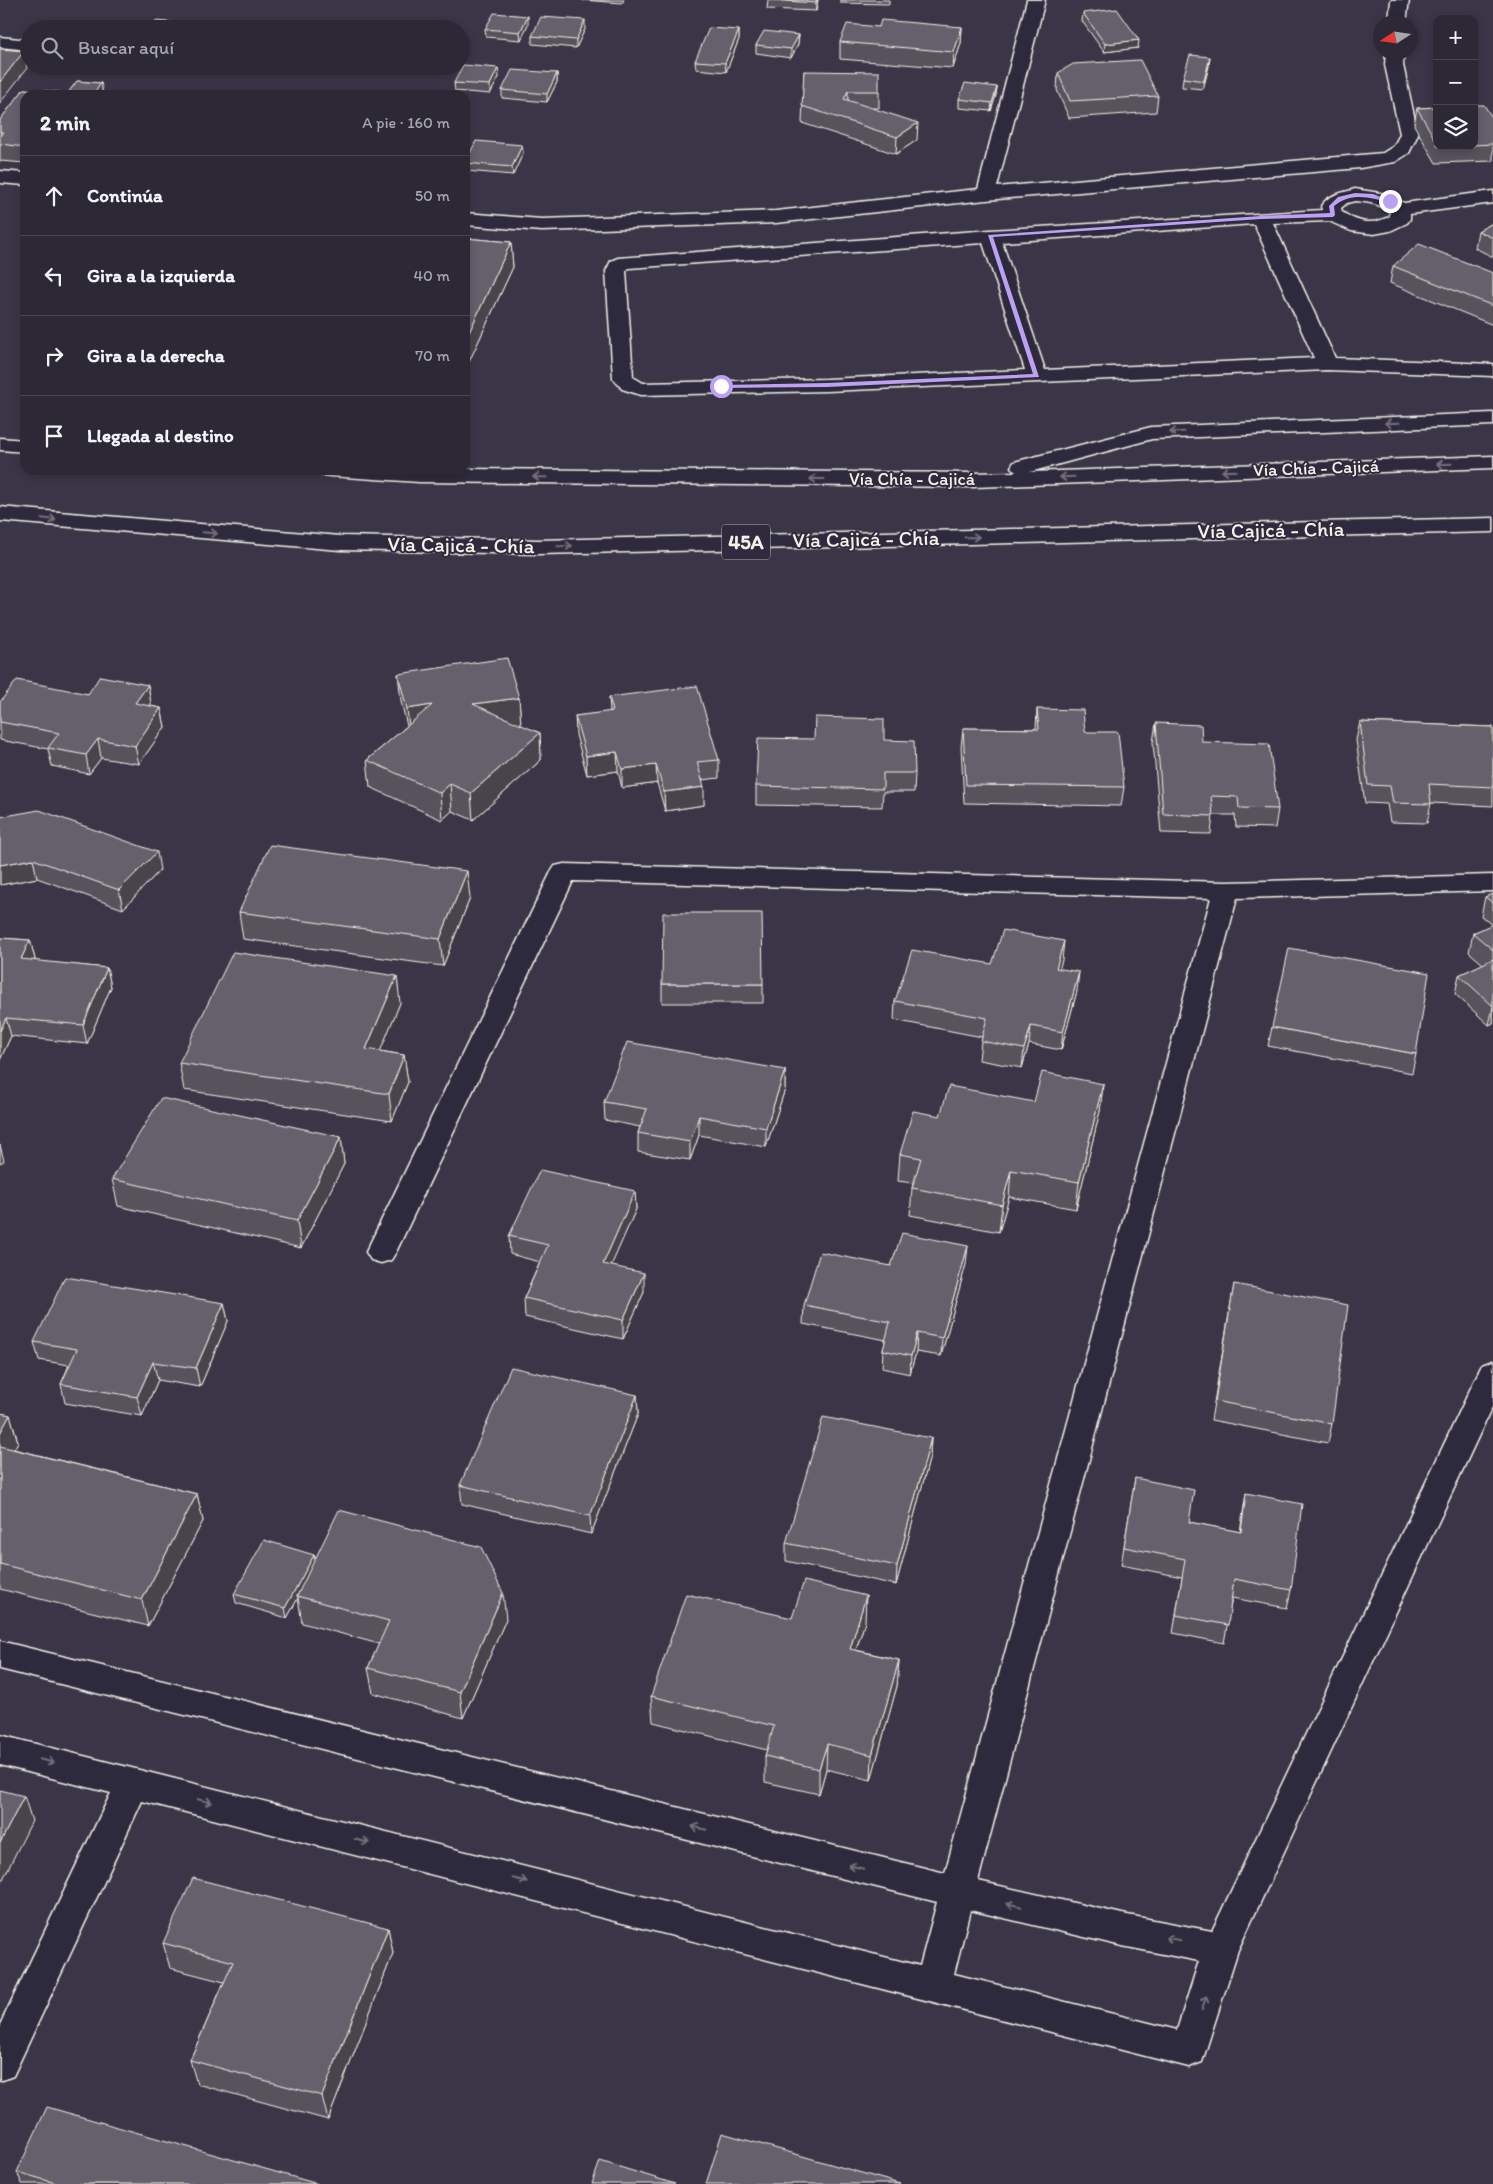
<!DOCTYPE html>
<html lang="es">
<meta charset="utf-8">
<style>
:root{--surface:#2c2835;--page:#383441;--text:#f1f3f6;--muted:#a6a6ad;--line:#484450}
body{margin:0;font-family:Itim,sans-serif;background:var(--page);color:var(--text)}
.controls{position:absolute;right:15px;top:15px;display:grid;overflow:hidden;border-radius:10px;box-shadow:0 2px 8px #0003}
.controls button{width:45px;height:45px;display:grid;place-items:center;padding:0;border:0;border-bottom:1px solid var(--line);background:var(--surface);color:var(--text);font:25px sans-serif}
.compass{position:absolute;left:1373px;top:15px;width:45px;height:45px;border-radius:50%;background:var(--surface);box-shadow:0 2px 8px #0003;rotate:258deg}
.stop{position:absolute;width:15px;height:15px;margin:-11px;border:4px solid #bca0f2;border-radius:50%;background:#fff}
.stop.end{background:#bca0f2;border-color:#fff;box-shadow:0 1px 5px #0008}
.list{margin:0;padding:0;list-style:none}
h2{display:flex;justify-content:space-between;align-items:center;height:65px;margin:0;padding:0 20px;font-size:21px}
h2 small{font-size:16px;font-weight:400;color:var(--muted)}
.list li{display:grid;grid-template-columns:32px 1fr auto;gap:15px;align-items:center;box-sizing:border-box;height:80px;padding:0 20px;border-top:1px solid var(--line)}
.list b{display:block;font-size:19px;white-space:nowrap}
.list em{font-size:16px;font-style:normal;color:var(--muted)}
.icon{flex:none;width:28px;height:28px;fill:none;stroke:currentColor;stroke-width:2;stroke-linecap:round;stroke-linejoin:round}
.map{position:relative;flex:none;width:1493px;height:2184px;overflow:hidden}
.search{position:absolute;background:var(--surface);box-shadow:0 2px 8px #0003;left:20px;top:20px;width:450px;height:55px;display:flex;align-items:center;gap:12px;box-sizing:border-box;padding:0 18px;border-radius:28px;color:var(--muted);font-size:19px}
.panel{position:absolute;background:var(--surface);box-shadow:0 2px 8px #0003;left:20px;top:90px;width:450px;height:385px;border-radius:15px}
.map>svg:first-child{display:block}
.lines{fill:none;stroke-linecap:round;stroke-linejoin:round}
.service-casing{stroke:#f4f1e8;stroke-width:3}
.minor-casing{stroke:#f4f1e8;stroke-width:3}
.trunk-casing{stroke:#f4f1e8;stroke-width:3}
.service{fill:#2f2a3d;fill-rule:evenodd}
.minor{fill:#2f2a3d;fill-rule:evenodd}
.trunk{fill:#2f2a3d;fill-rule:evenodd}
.wall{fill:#57535d;stroke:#f4f1e8}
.shaded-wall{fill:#47444c;stroke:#f4f1e8}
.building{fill:#65616c;stroke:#f4f1e8}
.oneway{stroke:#747079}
.route{fill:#bca0f2}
.labels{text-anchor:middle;stroke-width:4;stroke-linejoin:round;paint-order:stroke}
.far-street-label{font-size:18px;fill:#f4f1e8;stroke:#2f2a3d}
.shield{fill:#2f2a3d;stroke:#b9b5b5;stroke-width:1}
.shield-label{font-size:20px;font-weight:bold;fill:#f4f1e8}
.street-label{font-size:21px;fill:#f4f1e8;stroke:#2f2a3d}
</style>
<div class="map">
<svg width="1493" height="2184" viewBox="0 0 1493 2184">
<rect width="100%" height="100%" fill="#3b3647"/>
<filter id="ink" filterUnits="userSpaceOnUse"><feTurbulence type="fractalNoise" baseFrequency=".02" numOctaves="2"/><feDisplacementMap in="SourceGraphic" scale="10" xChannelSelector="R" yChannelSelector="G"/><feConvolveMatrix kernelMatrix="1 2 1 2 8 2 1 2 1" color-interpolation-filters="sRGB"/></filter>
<g filter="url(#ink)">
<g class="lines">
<g class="service-casing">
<path id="service" d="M1355 189 1386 194 1404 203 1493 191V203L1410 214V219L1407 223 1390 231 1374 234 1351 231 1329 221 1273 223 1335 358 1493 364V376L1327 370 827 391 641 395 622 389 613 378 606 271 611 261 618 258 990 230 1322 210 1321 206C1329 194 1342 193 1355 189ZM1355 201C1369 202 1379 204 1390 211V216C1373 226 1358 223 1342 212L1341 208 1347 203ZM1254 224 1314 358 1045 370 1002 242ZM983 243 1025 370 827 379 643 383 633 377 626 271 629 268Z
M564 864 1226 882 1493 875V891L1237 898 978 1881 1122 1914 1212 1931 1478 1373 1482 1365 1493 1361V1405L1238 1950 1202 2062 1189 2067 142 1801 13 2076 0 2081V2025L111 1793 0 1765V1735L920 1966 937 1902 0 1669V1641L945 1873 1211 898 573 881 396 1252 391 1260 381 1263 371 1260 366 1252 551 872 555 866ZM970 1910 1122 1946 1199 1961 1177 2030 954 1974Z"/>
</g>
<g class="minor-casing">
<path id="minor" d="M1027 0H1045L997 187 1383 153 1394 146 1400 134 1385 65 1386 52H1404L1403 65 1418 134 1409 153 1395 162 1360 168 986 200 776 223 542 231 465 225V213L542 219 776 211 978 189Z
M1391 0H1409L1406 22H1389Z
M0 37 29 40V50L0 47Z
M0 171 25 173V185L0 183Z"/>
</g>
<g class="trunk-casing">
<path id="trunk" d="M1493 413V425L1152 439 1030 472 1493 456V468L973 487 419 482 330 476 322 475 319 470 465 469 973 473 1016 472 1011 467 1014 462 1151 427Z
M0 438 25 440V452L0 450Z
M0 507 340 536 538 540 1493 518V532L538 554 340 550 0 521Z"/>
</g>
<use href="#service" class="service"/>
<use href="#minor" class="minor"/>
<use href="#trunk" class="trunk"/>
</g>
<path class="wall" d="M582 0H624L622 3Z
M768 0H818L816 11 767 9Z
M840 0H889V4L840 3Z
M1083 13 1138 48 1104 52 1082 21Z
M528 24 521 40 486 37 485 29Z
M879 27H962L961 43 953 68 840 59V42Z
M585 29 576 48 532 44V36Z
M739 30V39L726 72 696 69 695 61Z
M799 35 798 44 791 58 756 53V45Z
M140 66H187L185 70Z
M1209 66 1203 89 1182 87 1183 78Z
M804 71 879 91V108H873L917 140 896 154 802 123Z
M557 73V82L547 102 502 98V90Z
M1058 73 1158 96 1156 112 1069 118 1057 90Z
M499 77 490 94 455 91 454 83Z
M77 81 101 83 103 95H25V163L0 161V120L24 89 68 93Z
M997 87 996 95 991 111 959 108V99Z
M1474 105 1493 119V161L1436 163 1414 125 1417 108 1437 107V146H1474Z
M522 145 523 153 513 175 466 171 465 162Z
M1493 223V257L1475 248 1478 231Z
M465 238 511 242 513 267 468 364H465Z
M1393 266 1493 273V325L1390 283Z
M398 674 519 698 521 725H520L540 733 541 760 473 820 452 811 442 820 370 787 367 760 407 726 401 701Z
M148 685 151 704 150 706 161 708 165 727 139 764 101 758 89 774 52 766 48 749 0 740V702L88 694Z
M609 697 719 760V778L702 780 704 805 665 811 657 783 622 788 618 771 587 775 576 735 575 716 610 712Z
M1037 709 1085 732 1124 787 1121 806 964 803 961 747 963 728 1036 729Z
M1360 722 1493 727V806L1431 803 1427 823 1390 822 1387 804 1365 803 1356 740Z
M1156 723 1202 742 1278 809 1275 828 1236 827 1235 815H1213L1211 834 1161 833 1153 742Z
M884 740 915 773 914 792H883L882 807 756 805V786Z
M0 817 160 870 123 909 37 878 0 885Z
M1493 894V1023L1489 1025 1455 994 1459 975 1483 964 1469 952 1473 933 1492 925 1481 916 1485 897Z
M470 898 443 966 243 939 239 912Z
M0 938 30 940 35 959 34 961 107 968 111 987 87 1044 11 1036 0 1060Z
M1062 960 1059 968 1077 991 1061 1050 1029 1044 1022 1068 979 1060 981 1041 982 1037 894 1020 895 1001 992 964Z
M662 984H763V1003H662Z
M400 1003 380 1051 404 1055 408 1082 392 1121 184 1090 179 1063Z
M1272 1027 1416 1054 1412 1073 1268 1046Z
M785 1070V1089L766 1147 699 1135 690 1160 638 1152V1133L640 1127 605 1120 604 1102Z
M1103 1084 1100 1111 1076 1209 1009 1197 999 1232 910 1215 912 1188 913 1183 898 1181 900 1154 940 1116 1034 1102Z
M341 1137 344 1164 301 1248 118 1206 112 1179Z
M635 1191 636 1209 611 1265 644 1292 623 1339 525 1317 524 1298 540 1262 510 1254 509 1236Z
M966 1264 941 1356 916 1352 910 1374 882 1368 883 1350 886 1340 803 1324 804 1305 891 1266Z
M1234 1284 1332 1424 1328 1443 1211 1420Z
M224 1303 228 1321 200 1387 158 1380 142 1416 65 1403 61 1384 69 1365 39 1360 34 1342Z
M637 1395 638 1414 591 1534 462 1504 460 1485Z
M0 1413 10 1415 18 1442 14 1449 197 1494 203 1521 148 1626 0 1589Z
M931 1438 930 1456 896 1585 786 1561V1543Z
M1135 1478 1189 1522 1240 1532 1246 1493 1291 1590 1287 1608 1232 1598 1224 1643 1173 1633 1182 1577 1121 1565Z
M314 1555 315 1560 506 1619 463 1718 373 1693 368 1668 379 1644 302 1623 298 1598 287 1618 236 1603 234 1594Z
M792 1618 865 1622 856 1650 899 1660 897 1686 871 1780 826 1769 819 1794 765 1782V1756L767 1750 653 1722 651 1696Z
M388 1928 393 1953 328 2120 197 2084 190 2060 224 1982 170 1968 163 1943Z
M17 2172 318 2184H22Z"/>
<path class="shaded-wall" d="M816 0H818L816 11Z
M528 16V24L521 40 520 32Z
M585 20V29L576 48V40Z
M962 27 961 43 953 68 954 52Z
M739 30V39L726 72 725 63Z
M799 35 798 44 791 58V49Z
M1139 40 1138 48 1104 52 1105 44Z
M24 51 27 68 0 103V82Z
M1210 57 1209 66 1203 89 1204 81Z
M498 68 499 77 490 94V85Z
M557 73V82L547 102V94Z
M101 83 103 95H93Z
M997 87 996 95 991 111 992 103Z
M848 91V108L844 99Z
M918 123 917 140 896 154 897 137Z
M522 145 523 153 513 175 512 167Z
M511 242 513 267 468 364 466 339Z
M148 685 151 704 139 722 135 703Z
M519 698 521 725 475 731 473 704Z
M432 705 410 735 407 709Z
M161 708 165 727 139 764 135 746Z
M540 733 541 760 473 820 471 793Z
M98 739 101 758 89 774 86 755Z
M617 752 618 771 587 775 586 756Z
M656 765 657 783 622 788V769Z
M450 784 452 811 442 820 440 793Z
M704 787V805L665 811 664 792Z
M157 852 160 870 123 909 119 890Z
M33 859 37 878 0 885V865Z
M467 871 470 898 443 966 440 939Z
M30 940 35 959 26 978 21 959Z
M1064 941 1062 960 1054 987 1056 968Z
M107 968 111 987 87 1044 83 1025Z
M1079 972 1077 991 1061 1050 1063 1032Z
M397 976 400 1003 370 1076 366 1049Z
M1493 1007V1023L1489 1025Z
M6 1018 11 1036 0 1060V1031Z
M1031 1026 1029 1044 1022 1068 1024 1049Z
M404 1055 408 1082 392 1121 389 1094Z
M785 1070V1089L766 1147V1128Z
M1103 1084 1100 1111 1076 1209 1079 1182Z
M699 1116V1135L690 1160V1142Z
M341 1137 344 1164 301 1248 297 1221Z
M0 1145 4 1161 0 1163Z
M1011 1170 1009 1197 999 1232 1002 1205Z
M635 1191 636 1209 604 1282 603 1264Z
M968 1246 966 1264 941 1356 942 1338Z
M644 1273V1292L623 1339V1320Z
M224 1303 228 1321 200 1387 196 1368Z
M917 1333 916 1352 910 1374 911 1356Z
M153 1362 158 1380 142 1416 137 1397Z
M637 1395 638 1414 591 1534 590 1516Z
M10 1415 18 1442 1 1471 0 1467V1433Z
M931 1438 930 1456 896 1585 897 1566Z
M197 1494 203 1521 148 1626 142 1600Z
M314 1555 316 1564 297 1596 298 1598 287 1618 285 1608Z
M503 1593 506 1619 463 1718 460 1692Z
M866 1596 865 1622 848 1674 850 1649Z
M899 1660 897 1686 871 1780 872 1755Z
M827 1744 826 1769 819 1794V1769Z
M24 1796 32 1821 0 1885V1843Z
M388 1928 393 1953 328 2120 322 2096Z"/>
<path class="building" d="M768 0H816V3Z
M1117 9 1139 40 1105 44 1083 13Z
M494 13 528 16 520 32 485 29Z
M541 17 585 20 576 40 532 36Z
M881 20 962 27 954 52 840 42 847 24 879 27Z
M156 21 203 25 200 29H150Z
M709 28 739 30 725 63 695 61Z
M764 31 799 35 791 49 756 45Z
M0 49 24 51 0 82Z
M1190 55 1210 57 1204 81 1183 78Z
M1140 60 1158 96 1070 101 1058 73 1073 64Z
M463 65 498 68 490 85 454 83Z
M512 70 557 73 547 94 502 90Z
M804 71 879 72V91H848L844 99 918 123 897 137 802 106Z
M77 81 101 83 93 95H25V147L0 144V136L3 132H0V120L24 89 68 93Z
M965 83 997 87 992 103 959 99Z
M1474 105H1484L1493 119V144L1474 145Z
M1437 107V143L1417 108Z
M476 141 522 145 512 167 465 163Z
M1493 223V238L1478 231Z
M465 238 511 242 466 339H465Z
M1419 244 1493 273V306L1393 266Z
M507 658 519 698 473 704 540 733 471 793 450 784 440 793 367 760 432 705 407 709 398 674Z
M100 676 148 685 135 703 161 708 135 746 98 739 86 755 48 748 59 733 0 722V702L17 680 88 694Z
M697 686 719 760 697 762 704 787 664 792 656 765 622 769 617 752 586 756 575 716 613 711 609 697Z
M1037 709 1083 710 1085 732H1118L1124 787 966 785 963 728 1039 729Z
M815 717 884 719V740L914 741 915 773H883V789L756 786 758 738 814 739Z
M1360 722 1493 727V787L1429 784 1431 804 1393 803 1390 786 1368 785Z
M1156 723 1201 725 1202 742 1269 744 1278 809 1239 808 1238 797 1211 796 1213 816 1163 814Z
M39 810 157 852 119 890 33 859 0 865V817Z
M270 845 467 871 440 939 239 912Z
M1493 894V903L1485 897Z
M663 913H762L763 984H662Z
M1493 924V950L1473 933Z
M1003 930 1064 941 1056 968 1079 972 1063 1032 1031 1026 1024 1049 981 1041 987 1018 895 1001 912 950 992 964Z
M0 938 30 940 21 959 107 968 83 1025 6 1018 0 1031Z
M1289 948 1429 973 1416 1054 1272 1027Z
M233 952 397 976 366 1049 404 1055 389 1094 179 1063Z
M1493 959V1006L1459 975Z
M627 1042 785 1070 766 1128 699 1116 690 1142 638 1133 647 1109 604 1102Z
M1042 1072 1103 1084 1079 1182 1011 1170 1002 1205 912 1188 921 1158 900 1154 913 1111 940 1116 949 1086 1034 1102Z
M161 1098 341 1137 297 1221 112 1179Z
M540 1170 635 1191 603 1264 644 1273 623 1320 524 1298 548 1245 509 1236Z
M902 1233 968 1246 942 1338 917 1333 911 1356 883 1350 890 1322 804 1305 820 1252 891 1266Z
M65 1277 224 1303 196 1368 153 1362 137 1397 61 1384 77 1349 34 1342Z
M1234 1284 1348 1305 1332 1424 1215 1401Z
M511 1367 637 1395 590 1516 460 1485Z
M0 1413 10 1415 0 1433Z
M823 1417 931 1438 897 1566 786 1543Z
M0 1446 197 1494 142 1600 0 1564Z
M1135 1478 1194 1490 1189 1522 1241 1532 1246 1493 1302 1504 1291 1590 1234 1579 1228 1625 1176 1615 1185 1559 1124 1547Z
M339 1510 481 1547 503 1593 460 1692 368 1668 389 1621 297 1596Z
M264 1540 314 1555 285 1608 234 1594Z
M804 1581 866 1596 850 1649 899 1660 872 1755 827 1744 819 1769 765 1756 774 1726 651 1696 686 1594 792 1618Z
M0 1790 24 1796 0 1843Z
M193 1878 388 1928 322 2096 190 2060 233 1962 163 1943Z
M47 2107 318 2184H59L17 2172Z
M722 2133 900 2184H706Z
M600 2161 675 2184H592Z"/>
<defs><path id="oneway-shaft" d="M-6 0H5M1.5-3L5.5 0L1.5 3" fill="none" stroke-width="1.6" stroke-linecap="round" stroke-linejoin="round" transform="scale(1.25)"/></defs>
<g class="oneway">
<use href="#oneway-shaft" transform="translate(1392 423) rotate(178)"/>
<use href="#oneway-shaft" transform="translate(1177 432) rotate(178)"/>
<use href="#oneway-shaft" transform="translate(1444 464) rotate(178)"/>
<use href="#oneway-shaft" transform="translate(1229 471) rotate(178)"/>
<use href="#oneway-shaft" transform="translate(540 477) rotate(-179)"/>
<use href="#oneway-shaft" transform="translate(1067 477) rotate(178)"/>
<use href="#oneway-shaft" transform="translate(817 479) rotate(-180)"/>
<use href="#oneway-shaft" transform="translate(49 519) rotate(6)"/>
<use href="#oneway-shaft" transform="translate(210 533) rotate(5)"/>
<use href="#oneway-shaft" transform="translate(972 537) rotate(-1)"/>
<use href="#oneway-shaft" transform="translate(565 546) rotate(-1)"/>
<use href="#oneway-shaft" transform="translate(47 1761) rotate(14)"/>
<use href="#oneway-shaft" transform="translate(205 1801) rotate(14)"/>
<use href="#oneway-shaft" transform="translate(699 1828) rotate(-166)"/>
<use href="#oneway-shaft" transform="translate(362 1841) rotate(14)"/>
<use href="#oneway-shaft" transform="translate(856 1867) rotate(-166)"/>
<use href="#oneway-shaft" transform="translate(520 1880) rotate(14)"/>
<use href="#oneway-shaft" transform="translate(1014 1905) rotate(-167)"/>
<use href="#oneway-shaft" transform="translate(1173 1939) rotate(-170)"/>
<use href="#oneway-shaft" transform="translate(1204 2003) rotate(-73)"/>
</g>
</g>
<path class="route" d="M1355 193 1373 194 1392 201 1390 203C1370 197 1351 192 1334 206L1335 215 1333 217 1261 219 993 237 1039 377 827 387 721 388 718 386 721 385 827 383 1033 374 988 235 1261 216 1330 213 1329 206 1338 197Z"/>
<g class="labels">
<g class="far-street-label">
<text transform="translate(1316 468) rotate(-2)" y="6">Vía Chía - Cajicá</text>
<text x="912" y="485">Vía Chía - Cajicá</text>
</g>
<rect class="shield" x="722" y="524.5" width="48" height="35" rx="4"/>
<g class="shield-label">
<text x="746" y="549">45A</text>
</g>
<g class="street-label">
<text transform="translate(1271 530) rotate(-1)" y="7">Vía Cajicá - Chía</text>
<text transform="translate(866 539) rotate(-1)" y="7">Vía Cajicá - Chía</text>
<text transform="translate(461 545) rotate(1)" y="7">Vía Cajicá - Chía</text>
</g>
</g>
</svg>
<div class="controls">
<button>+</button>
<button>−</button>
<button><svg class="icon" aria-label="layers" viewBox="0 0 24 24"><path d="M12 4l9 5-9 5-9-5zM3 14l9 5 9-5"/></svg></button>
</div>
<svg class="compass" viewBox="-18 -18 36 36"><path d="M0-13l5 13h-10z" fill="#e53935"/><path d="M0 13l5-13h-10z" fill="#a6a6ad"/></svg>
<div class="stop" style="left:721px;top:386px"></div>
<div class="stop end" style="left:1390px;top:201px"></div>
<div class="search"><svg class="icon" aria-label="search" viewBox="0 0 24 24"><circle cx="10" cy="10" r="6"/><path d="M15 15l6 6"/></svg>Buscar aquí</div>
<section class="panel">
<h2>2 min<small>A pie · 160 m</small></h2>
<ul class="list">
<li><svg class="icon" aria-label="ahead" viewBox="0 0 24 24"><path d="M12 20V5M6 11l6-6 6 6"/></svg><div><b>Continúa</b></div><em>50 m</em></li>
<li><svg class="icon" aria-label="left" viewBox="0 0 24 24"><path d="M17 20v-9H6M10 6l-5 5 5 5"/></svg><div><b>Gira a la izquierda</b></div><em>40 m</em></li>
<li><svg class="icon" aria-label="right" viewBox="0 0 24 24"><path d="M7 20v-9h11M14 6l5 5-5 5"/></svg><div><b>Gira a la derecha</b></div><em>70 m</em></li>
<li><svg class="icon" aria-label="arrive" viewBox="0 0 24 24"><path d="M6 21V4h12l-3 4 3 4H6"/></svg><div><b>Llegada al destino</b></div></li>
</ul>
</section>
</div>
